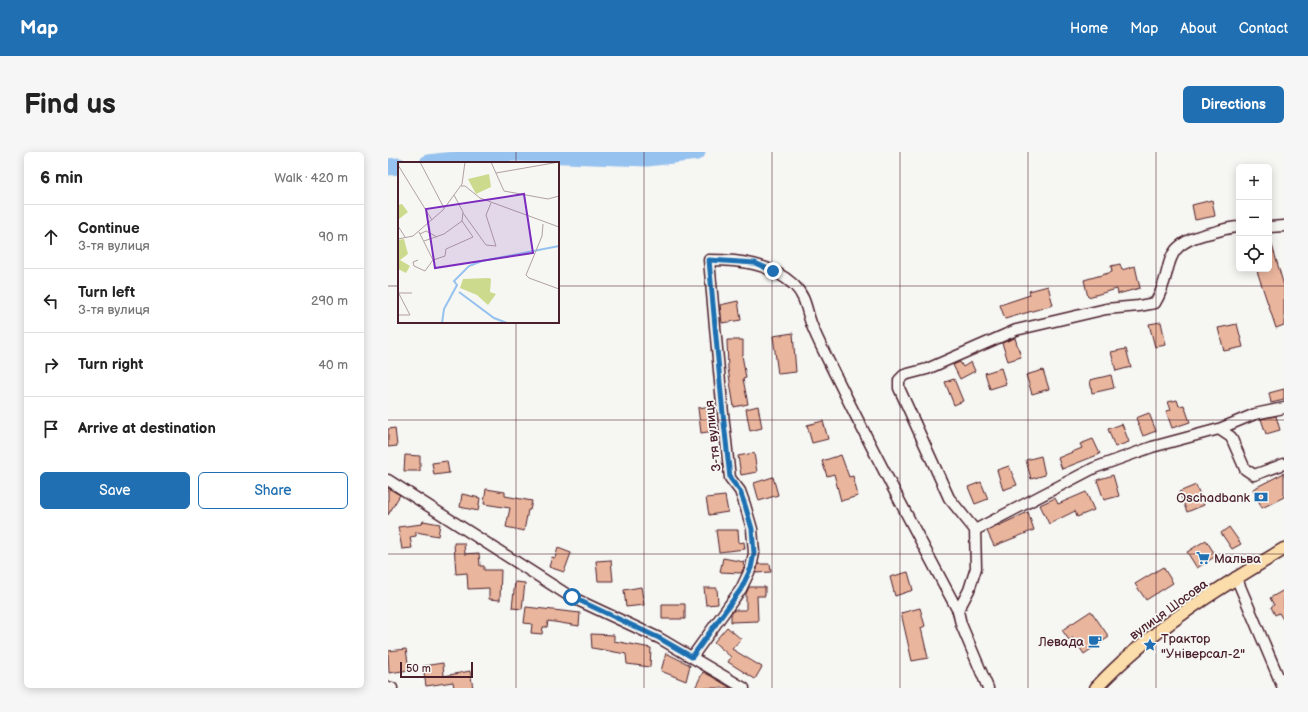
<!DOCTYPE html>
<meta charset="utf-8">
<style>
:root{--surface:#fff;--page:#f6f6f6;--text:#222;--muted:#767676;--line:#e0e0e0;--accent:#1f6fb2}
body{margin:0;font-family:"Balsamiq Sans",sans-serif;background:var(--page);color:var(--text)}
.controls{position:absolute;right:12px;top:12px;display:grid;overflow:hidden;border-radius:6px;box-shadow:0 2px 10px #0003}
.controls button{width:36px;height:36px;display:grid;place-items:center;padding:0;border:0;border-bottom:1px solid var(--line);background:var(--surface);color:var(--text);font:20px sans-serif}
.scale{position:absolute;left:12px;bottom:10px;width:73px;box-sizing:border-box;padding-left:4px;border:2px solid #4a1f2b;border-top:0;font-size:11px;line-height:14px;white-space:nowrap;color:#4a1f2b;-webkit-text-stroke:3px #f6f6f2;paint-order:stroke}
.stop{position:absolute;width:12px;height:12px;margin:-9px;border:3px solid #1f6fb2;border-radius:50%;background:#fff}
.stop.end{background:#1f6fb2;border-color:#fff;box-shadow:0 1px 4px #0008}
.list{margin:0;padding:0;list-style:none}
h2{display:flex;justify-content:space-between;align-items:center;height:52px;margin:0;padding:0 16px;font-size:17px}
h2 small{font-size:13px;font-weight:400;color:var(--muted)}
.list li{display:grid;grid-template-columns:26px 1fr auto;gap:12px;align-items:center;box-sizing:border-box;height:64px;padding:0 16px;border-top:1px solid var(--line)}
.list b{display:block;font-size:15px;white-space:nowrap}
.list p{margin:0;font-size:13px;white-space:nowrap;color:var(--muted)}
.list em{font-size:13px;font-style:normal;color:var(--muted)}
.actions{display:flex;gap:8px;padding:12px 16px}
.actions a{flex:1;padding:9px 0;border:1px solid var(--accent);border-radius:6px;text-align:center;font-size:14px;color:var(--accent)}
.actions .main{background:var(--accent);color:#fff}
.icon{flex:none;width:22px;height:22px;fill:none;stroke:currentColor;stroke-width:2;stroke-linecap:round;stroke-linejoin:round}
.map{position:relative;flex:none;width:896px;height:536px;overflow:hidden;border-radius:6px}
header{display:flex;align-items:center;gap:24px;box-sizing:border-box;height:56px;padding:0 20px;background:var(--accent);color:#fff}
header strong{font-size:19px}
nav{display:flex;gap:22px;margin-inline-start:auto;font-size:14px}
.intro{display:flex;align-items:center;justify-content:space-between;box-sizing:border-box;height:96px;padding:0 24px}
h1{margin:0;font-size:28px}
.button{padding:10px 18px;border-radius:6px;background:var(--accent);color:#fff;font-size:14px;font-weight:700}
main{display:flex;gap:24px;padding:0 24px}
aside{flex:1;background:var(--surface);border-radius:6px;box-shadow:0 2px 10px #0003}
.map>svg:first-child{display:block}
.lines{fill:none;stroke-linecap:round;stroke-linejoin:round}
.river{stroke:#96c2ef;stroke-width:17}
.building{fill:#e9b59c;stroke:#4a1f2b}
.minor-casing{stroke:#4a1f2b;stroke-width:13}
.major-casing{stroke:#4a1f2b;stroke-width:15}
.minor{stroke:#f6f6f2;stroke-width:10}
.major{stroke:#fbddab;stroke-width:12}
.route{stroke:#1f6fb2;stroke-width:5}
.grid{fill:none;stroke:#4a1f2b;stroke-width:1;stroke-opacity:0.55}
.labels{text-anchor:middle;stroke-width:3.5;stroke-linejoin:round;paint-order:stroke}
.street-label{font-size:13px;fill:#4a1f2b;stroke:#f6f6f2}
.poi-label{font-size:13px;fill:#4a1f2b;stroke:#f6f6f2;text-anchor:end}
.inset-river{fill:none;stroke:#96c2ef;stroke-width:2}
.inset-road{fill:none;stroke:#b1a0a2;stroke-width:1}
.view{fill:#7b2cbf;fill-opacity:0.15;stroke:#7b2cbf;stroke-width:2}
.inset-edge{fill:none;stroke:#4a1f2b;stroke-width:2}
</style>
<header>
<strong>Map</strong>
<nav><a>Home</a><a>Map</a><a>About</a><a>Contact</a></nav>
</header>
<div class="intro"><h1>Find us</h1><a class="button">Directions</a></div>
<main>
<aside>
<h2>6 min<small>Walk · 420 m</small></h2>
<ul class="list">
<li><svg class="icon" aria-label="ahead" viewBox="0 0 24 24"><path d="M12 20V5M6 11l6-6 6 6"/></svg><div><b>Continue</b><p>3-тя вулиця</p></div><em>90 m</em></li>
<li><svg class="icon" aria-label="left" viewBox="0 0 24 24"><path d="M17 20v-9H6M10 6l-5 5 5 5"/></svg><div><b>Turn left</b><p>3-тя вулиця</p></div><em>290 m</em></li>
<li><svg class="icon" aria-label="right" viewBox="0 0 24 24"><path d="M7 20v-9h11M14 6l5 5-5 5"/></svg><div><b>Turn right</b></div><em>40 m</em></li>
<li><svg class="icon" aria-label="arrive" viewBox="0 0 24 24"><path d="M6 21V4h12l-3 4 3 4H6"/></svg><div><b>Arrive at destination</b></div></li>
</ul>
<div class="actions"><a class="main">Save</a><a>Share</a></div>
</aside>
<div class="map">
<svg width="896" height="536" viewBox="0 0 896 536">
<rect width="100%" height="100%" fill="#f6f6f2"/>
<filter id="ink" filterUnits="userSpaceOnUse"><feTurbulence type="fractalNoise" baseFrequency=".025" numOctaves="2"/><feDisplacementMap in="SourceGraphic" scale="8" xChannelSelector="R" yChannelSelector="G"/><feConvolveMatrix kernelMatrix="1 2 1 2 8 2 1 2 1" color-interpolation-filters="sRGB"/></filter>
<g filter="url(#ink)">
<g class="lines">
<path class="river" d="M40 11 124 1 259 6 309 0
M0 15 11 14"/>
</g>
<path class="building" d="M824 48 827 64 807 68 804 53Z
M884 93 896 134V173L888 176 869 119 881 117V94Z
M732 112 734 118 747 114 752 136 730 142 729 137 700 145 696 128 724 120 723 114Z
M660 134 665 153 617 167 612 153 642 143 641 139Z
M350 149 353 168 334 171 332 153Z
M773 170 778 193 767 195 761 172Z
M849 172 855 195 836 199 830 176Z
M405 181 408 220 390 222 385 184Z
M627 186 633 205 620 209 614 191Z
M339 188H355V203H354L358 226 355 227 360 252 346 255 340 217Z
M738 197 743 215 728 219 723 200Z
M572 210 575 215 583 210 587 219 572 227 565 213Z
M613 216 618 232 602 237 597 221Z
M655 218 661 237 644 242 638 223Z
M723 223 726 236 704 241 702 228Z
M566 227 575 249 566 253 557 230Z
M896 237V248L883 251 881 241Z
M789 248 791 254 796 253 802 270 784 276 778 259 783 258 780 250Z
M324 254 326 279 313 281 310 256Z
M370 254 374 276 362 279 358 257Z
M761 261 768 279 755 284 748 266Z
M888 264 892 278 878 282 873 267Z
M435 269 440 287 424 291 419 273Z
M734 272 741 290 727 295 720 277Z
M7 276 9 294 0 295V277Z
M705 287 712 302 674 317 670 306 694 296 692 292Z
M366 301 369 320 353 323 350 304Z
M17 303 32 304V319H16Z
M453 303 461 325 465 324 470 344 453 349 446 322 439 324 434 309Z
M653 304 657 323 643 327 638 308Z
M59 309 61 321 46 323 44 311Z
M621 314 629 333 615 338 609 318Z
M896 321V345L874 356 865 337Z
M725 323 731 344 716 348 709 328Z
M385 325 390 343 371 349 366 331Z
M593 330 600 347 587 352 580 335Z
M808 333 816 353 799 360 791 340Z
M0 336 12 343 0 363Z
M98 337 117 340V344L144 349 142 358H140L136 379 118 375 122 356 96 352Z
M698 340 706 358 689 365 687 359 661 372 652 353 667 346 670 352Z
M74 342 92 346 90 359 72 355Z
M337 344 340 360 321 363 318 346Z
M640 360 646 378 606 394 599 379Z
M35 369 52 372 50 384 28 380V384L22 385 24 396 14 397 10 375 34 372Z
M841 375 853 392 844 397 833 381Z
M328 378H350L351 391 356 390 357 397 331 400Z
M818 388 828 404 809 416 799 400Z
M66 391H76L77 402 91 401 92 414H96V418H113L112 448 101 447V436L80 437 79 421 68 422Z
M170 396 183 401 176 420 161 415 164 405 167 406Z
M335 406 356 410 355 413 357 414 353 421 332 420Z
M223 408 225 429H210L208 409Z
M370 412H382L383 420 368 421Z
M775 415 785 431 758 448 747 432Z
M520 420 525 438 507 444 502 425Z
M127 430 137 431 134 457 124 456Z
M253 435 256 453 238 455 236 438Z
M361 435H377V444H369L370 469 343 470V463L346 458H358V442Z
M316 436H329L330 452 318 453Z
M896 438V469L891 461 887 463 883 455 886 453 882 446Z
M274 452H297V467H274Z
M138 455 192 461 191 474 160 469 159 475H155L154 482 143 481 144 472 136 471Z
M532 456 537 474 533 476 540 506 524 509 513 461Z
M703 459 721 485 696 502 685 486 681 488 674 478Z
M339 475 353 487 344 497 374 515 367 527 340 510 343 505 326 490Z
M203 482 226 483V489L263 496 262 515 239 512 238 502 204 496Z
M18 497 21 518 1 521 0 499Z
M278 501 302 513 298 529 273 519Z
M55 511 56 524 82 519 85 536H66L65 530 38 534 35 514Z
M315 520 323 524 343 536H307Z"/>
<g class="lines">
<g class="minor-casing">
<path id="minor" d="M881 75 896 74
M831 277 843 285 857 317 866 323 896 312
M0 328 183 445 271 486 356 536
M587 378 706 316 764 295 831 277 867 262 896 256
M848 425 895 536
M304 505 353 437 363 416 366 401 364 377 357 353 352 339 342 326 334 252 321 108C352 108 382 111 406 133 418 145 418 157 423 171 427 182 433 194 438 204 480 290 525 375 570 459
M0 535 4 536
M600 536 573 472 570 459 581 438 588 416 587 378 561 346 511 236V228L516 223 539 217 628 178 718 157 751 154 767 151C788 117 769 95 818 82 829 80 840 75 851 75"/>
</g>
<g class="major-casing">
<path id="major" d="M708 536C762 478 829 437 896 397"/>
</g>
<use href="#minor" class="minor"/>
<use href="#major" class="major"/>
</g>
</g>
<g class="lines" filter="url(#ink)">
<path class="route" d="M184 445 271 486 304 505 353 437 363 416 366 401 364 377 357 353 352 339 342 326 334 252 321 108 367 111 385 119"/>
</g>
<path class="grid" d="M128 0V11M256 0V536M384 0V536M512 0V536M640 0V536M768 0V536M0 134H11M170 134H896M128 170V536M0 268H896M0 402H896"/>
<defs>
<g id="bank-bare" transform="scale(1.08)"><path d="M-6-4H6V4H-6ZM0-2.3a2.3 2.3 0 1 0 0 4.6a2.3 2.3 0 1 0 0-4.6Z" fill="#1f6fb2" stroke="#f6f6f2" stroke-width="2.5" paint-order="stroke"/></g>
<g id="supermarket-bare" transform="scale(1.08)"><path d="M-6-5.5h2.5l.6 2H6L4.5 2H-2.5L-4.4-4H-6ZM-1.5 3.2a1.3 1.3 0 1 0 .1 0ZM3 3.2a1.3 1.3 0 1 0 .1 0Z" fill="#1f6fb2" stroke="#f6f6f2" stroke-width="2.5" paint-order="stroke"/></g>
<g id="cafe-bare" transform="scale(1.08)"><path d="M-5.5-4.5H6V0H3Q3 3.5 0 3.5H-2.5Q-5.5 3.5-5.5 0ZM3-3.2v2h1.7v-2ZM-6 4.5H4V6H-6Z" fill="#1f6fb2" stroke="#f6f6f2" stroke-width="2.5" paint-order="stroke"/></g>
<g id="sight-bare" transform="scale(1.08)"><path d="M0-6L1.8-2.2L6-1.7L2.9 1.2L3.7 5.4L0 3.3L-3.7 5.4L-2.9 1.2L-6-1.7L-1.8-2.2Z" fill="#1f6fb2" stroke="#f6f6f2" stroke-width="2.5" paint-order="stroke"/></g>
</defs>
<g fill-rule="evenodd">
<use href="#bank-bare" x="873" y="345"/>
<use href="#supermarket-bare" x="815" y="406"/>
<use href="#cafe-bare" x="707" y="489"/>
<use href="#sight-bare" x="762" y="493"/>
</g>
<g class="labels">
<g class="street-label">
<text transform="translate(324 284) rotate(-96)" y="5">3-тя вулиця</text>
<text transform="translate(780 457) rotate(-36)" y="5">вулиця Шосова</text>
</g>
<g class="poi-label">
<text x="862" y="350">Oschadbank</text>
<text x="826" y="411" text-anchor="start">Мальва</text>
<text x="773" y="491" text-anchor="start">Трактор<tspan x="773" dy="15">"Універсал-2"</tspan></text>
<text x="696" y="494">Левада</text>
</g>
</g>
<g transform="translate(10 10)">
<rect width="161" height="161" fill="#f6f6f2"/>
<path d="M91 12 93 25 78 32 70 17ZM4 42 10 50 1 57 0 43ZM6 77 10 92 2 98 12 104 8 111 0 107V78ZM91 116 93 117 92 130 98 132 90 143 79 133 62 126 65 117Z" fill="#ccda8d"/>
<path class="inset-river" d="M61 130 96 156 109 161M44 161 46 147 59 123 56 119 71 104 84 99 161 84"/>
<path class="inset-road" d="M22 0 46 46M93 0 106 29 150 37 161 34M0 3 34 58M98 11 161 0M63 24H67L82 36 161 65M65 51 88 83 98 84 88 53 93 41M145 62 144 74 128 113 131 116 161 127M0 64 7 75M21 70 35 98M22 72 28 69 39 75M0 77 15 74 45 48 64 22 67 0M26 79 46 72 64 59M20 98 15 100 16 104 27 109 35 98 47 94 48 87 75 75 64 59 65 50 56 33M0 130 12 153H0M1 131H14"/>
<path class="view" d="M126 32 135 91 37 106 28 47Z"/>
<rect width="161" height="161" class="inset-edge"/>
</g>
</svg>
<div class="controls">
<button>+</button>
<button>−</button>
<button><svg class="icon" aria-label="locate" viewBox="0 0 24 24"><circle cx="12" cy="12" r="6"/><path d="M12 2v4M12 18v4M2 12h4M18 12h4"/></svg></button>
</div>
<div class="scale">50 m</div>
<div class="stop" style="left:184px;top:445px"></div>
<div class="stop end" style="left:385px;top:119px"></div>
</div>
</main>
